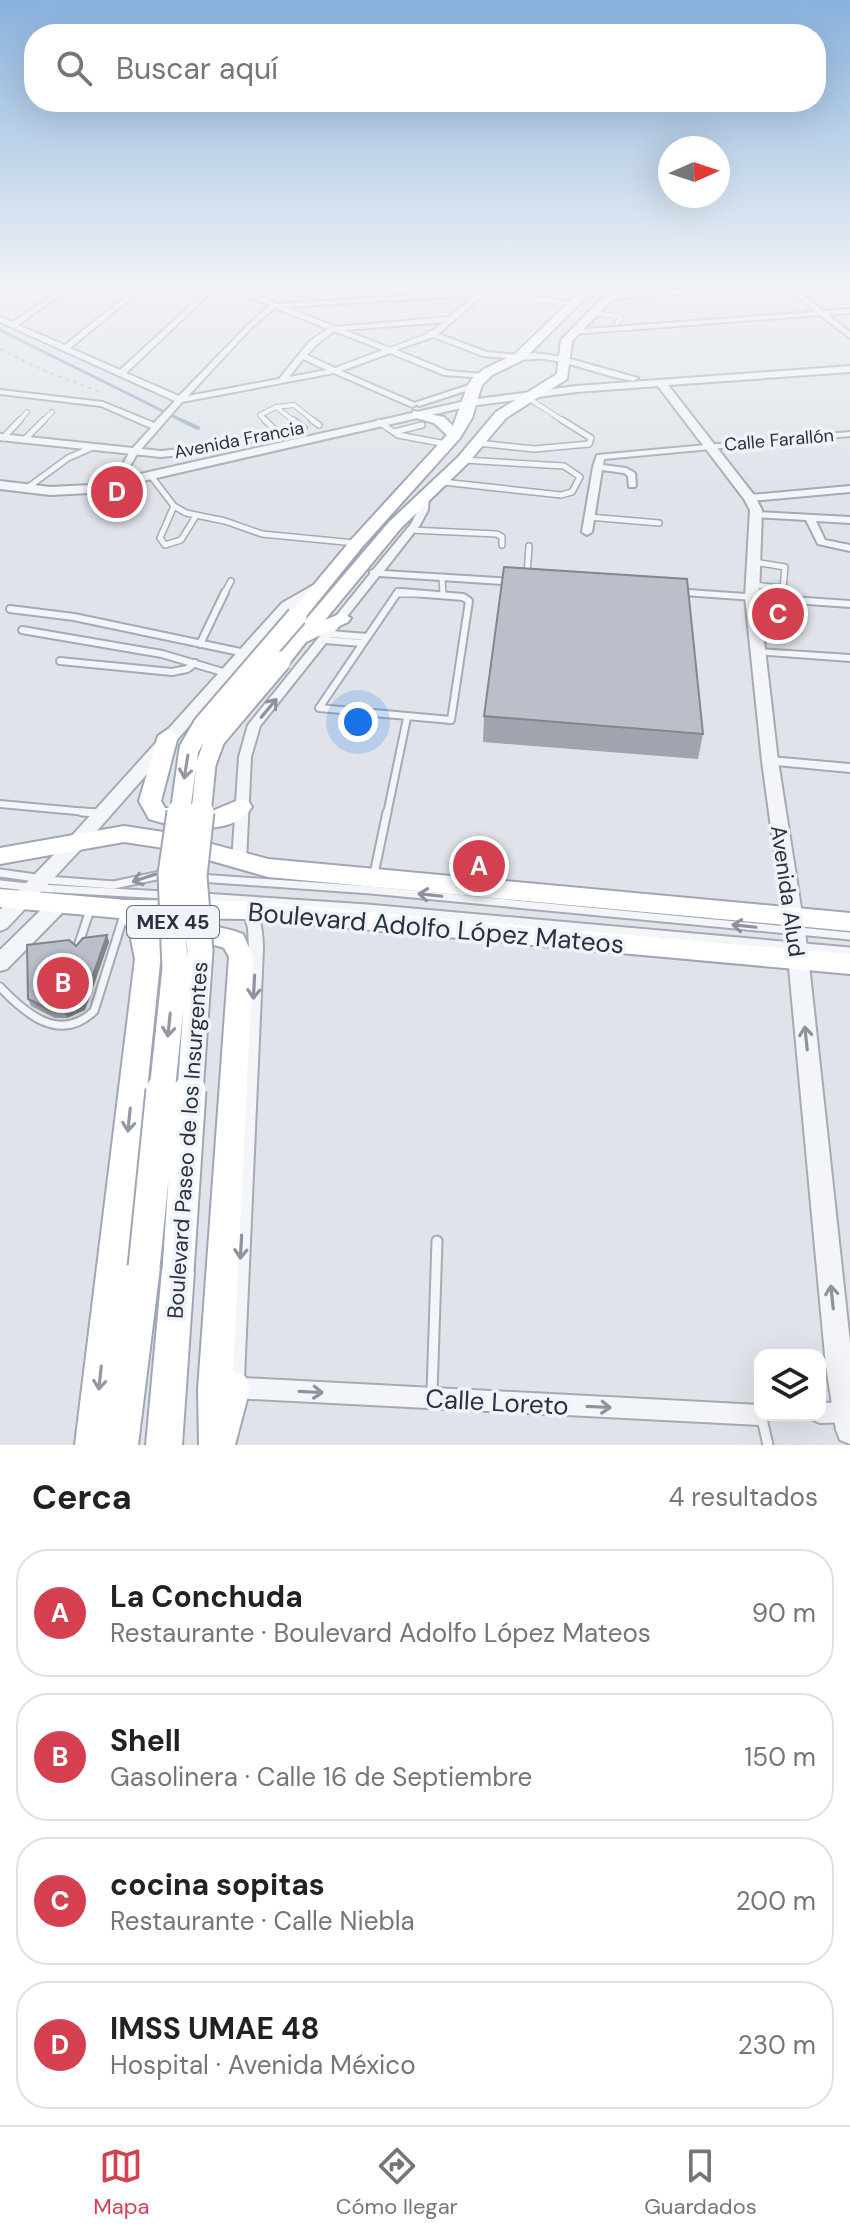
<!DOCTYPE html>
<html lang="es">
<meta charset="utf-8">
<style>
:root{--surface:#fff;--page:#f6f6f6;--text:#222;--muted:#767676;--line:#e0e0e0;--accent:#d54050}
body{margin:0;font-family:"DM Sans",sans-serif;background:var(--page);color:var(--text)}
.controls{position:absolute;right:24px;bottom:24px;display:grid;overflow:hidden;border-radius:16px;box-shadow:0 8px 32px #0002}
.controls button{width:72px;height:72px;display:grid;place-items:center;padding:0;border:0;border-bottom:2px solid var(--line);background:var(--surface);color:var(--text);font:40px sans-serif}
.compass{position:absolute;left:658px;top:136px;width:72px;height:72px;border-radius:50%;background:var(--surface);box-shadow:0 8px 32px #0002;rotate:87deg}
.you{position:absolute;left:358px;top:722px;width:28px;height:28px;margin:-20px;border:6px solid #fff;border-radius:50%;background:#1a73e8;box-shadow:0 0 0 12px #1a73e833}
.badge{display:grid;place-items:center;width:52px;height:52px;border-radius:50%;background:var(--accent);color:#fff;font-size:26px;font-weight:700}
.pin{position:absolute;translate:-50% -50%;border:4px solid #fff;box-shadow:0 2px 8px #0006}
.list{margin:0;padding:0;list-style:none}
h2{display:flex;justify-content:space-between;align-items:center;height:104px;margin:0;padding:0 32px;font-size:34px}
h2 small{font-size:26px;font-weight:400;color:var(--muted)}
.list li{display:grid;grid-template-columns:52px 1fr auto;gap:24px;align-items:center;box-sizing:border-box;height:128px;margin:0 16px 16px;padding:0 16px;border:2px solid var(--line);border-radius:32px}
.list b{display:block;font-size:30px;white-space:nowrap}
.list p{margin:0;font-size:26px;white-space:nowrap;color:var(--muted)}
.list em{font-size:26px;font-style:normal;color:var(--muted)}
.icon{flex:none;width:44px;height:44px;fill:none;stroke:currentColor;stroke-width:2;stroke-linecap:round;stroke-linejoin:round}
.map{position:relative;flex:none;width:850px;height:1445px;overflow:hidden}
.search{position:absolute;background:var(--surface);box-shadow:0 8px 32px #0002;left:24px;right:24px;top:24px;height:88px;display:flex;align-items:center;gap:20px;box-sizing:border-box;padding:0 28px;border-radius:32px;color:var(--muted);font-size:30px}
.sheet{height:680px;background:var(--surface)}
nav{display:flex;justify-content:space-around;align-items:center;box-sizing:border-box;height:112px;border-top:2px solid var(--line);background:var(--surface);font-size:22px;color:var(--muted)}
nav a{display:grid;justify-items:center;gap:4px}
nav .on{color:var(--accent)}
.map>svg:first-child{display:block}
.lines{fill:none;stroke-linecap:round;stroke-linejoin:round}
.stream-far1{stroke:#9ab0cc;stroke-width:3}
.stream{stroke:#9ab0cc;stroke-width:4}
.service-far4-casing{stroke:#a5aab4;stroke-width:6}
.service-far3-casing{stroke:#a5aab4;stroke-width:8}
.service-far2-casing{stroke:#a5aab4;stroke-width:10}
.service-far1-casing{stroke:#a5aab4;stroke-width:11}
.service-casing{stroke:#a5aab4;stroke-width:13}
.minor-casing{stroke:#a5aab4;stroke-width:4}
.tertiary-casing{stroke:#a5aab4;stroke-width:4}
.primary-casing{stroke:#9fa7b6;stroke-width:4}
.path{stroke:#bec2c9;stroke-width:2;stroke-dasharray:4 4;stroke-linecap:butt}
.service-far4{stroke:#f3f5f8;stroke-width:4}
.service-far3{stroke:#f3f5f8;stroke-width:5}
.service-far2{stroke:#f3f5f8;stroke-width:6}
.service-far1{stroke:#f3f5f8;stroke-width:7}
.service{stroke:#f3f5f8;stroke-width:9}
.minor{fill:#f3f5f8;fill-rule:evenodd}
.tertiary{fill:#f3f5f8;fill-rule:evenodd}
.primary{fill:#fff;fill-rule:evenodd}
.primary-bridge-far2-casing{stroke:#9fa7b6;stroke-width:23;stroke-linecap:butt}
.primary-bridge-far1-casing{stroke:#9fa7b6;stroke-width:29;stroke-linecap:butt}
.primary-bridge-casing{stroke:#9fa7b6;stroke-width:35;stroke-linecap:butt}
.primary-bridge-far2{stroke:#fff;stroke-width:19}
.primary-bridge-far1{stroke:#fff;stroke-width:25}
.primary-bridge{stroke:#fff;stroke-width:31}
.wall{fill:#a0a4ae}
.shaded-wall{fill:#82868d}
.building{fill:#babfca;stroke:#82868d;stroke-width:2}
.oneway{stroke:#8e929d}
.oneway2{stroke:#9498a0}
.labels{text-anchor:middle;stroke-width:7;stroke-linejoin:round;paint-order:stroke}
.far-street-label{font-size:18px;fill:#283042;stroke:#f0f3f7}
.shield{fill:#f0f3f7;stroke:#646a78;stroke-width:2}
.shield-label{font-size:20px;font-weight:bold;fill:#283042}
.street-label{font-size:22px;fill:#283042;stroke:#f0f3f7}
.near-street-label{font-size:26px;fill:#283042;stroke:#f0f3f7}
</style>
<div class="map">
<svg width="850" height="1445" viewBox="0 0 850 1445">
<rect width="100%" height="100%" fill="#e0e4ea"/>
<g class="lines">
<path class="stream-far1" d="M0 330 185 422"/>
<path class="stream" d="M181 420 198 428"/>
<g class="service-far4-casing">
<path id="service-far4" d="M512 296 573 304
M593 313 621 317 617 323
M528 398 565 422
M276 407 294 405 315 422
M18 422 27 412
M42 422 52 412
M267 422 260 415 276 407 295 422"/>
</g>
<g class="service-far3-casing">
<path id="service-far3" d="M265 420 278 433
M293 420 304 428
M312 420 319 425
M379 422 398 435 446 444
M394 432 422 425
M3 438 20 420
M24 440 44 420
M478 443 534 449 589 444 591 438 562 420
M151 476 174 506 186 513 225 521 262 534 355 543
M443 482 561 495 572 492 580 477 564 466 464 460
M27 488 68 458 91 448
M174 506 160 538 165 545 181 540 196 516
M589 517 659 523
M410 530 497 534 502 537V545
M527 575 529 546
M442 577 443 594
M753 585 783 588 785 567 754 562
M224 594 231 581
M396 594H427"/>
</g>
<g class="service-far2-casing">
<path id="service-far2" d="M398 592 319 708 451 720 469 601 463 597 401 592
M10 609 74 617 245 653
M22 630 162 654 226 673
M330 634 367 637
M325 640 362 643
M200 644 225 592
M60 661 172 672 187 669 195 663
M0 804 98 813
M387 814 407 718"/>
</g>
<g class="service-far1-casing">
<path id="service-far1" d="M82 812 98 813
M0 873 36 878
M374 874 387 812
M200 878 371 890 850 936
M47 880 114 885 165 874
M0 884 28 887
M39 888 164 895
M203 897 367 908 850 951
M78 946 90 910
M0 987C25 1013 59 1044 94 1011L124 915"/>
</g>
<g class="service-casing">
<path id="service" d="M432 1393 437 1241
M762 1419 768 1445"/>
</g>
<g class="minor-casing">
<path id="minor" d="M67 285H74L18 325 65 345 140 285H147L70 348 120 370 203 294 194 291 191 285H197L199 289C207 290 216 292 224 290 231 288 234 285 242 285L238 288 277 304 481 291 488 285H495L438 334 487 352 519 355 523 357 519 359 483 356 433 337 396 350 448 371 483 374 487 376 486 378 444 375 390 353 341 371 415 403 416 405 412 407 334 373 182 402 137 454 129 468 134 481 130 484 126 481 121 468 130 451 151 428 101 406 0 394V390L103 402 154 423 175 401 0 322V317L13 322ZM233 291 270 305 248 325 179 396 126 373 209 294H224ZM476 295 449 317 336 327 286 307ZM275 308 328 329 310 341 279 379 188 396 252 327ZM444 322 432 331 428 332 427 334 390 348 344 330ZM334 331 383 350 335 368 307 355 316 345ZM303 359 327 370 289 377Z
M752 285H777L774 287 609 299 606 297 609 295Z
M784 285H791L823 311 850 309V313L828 315 850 332V338L820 315 574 334 570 332 574 330 816 312Z
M850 432V436L604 459 603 465 626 468 635 473 636 485 635 487H629L628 476 624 473 602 470 592 532 587 535 582 532 593 467 597 455Z
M850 486V492L750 501 745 498 750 495Z
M424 493 429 496 428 510 420 525 384 571 516 579 521 582 516 585 379 576 260 726 251 757 246 862 244 866H234L232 862 239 757 248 725 370 574V571L373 570 411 524 418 510 419 496Z
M756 512 850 517V523L816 521 825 540 850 545V551L818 544 806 520 753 517 751 515Z
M674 589 850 601V607L670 594 669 592Z
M758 649 850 655V661L754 654 752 652 754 650Z
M770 757 850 764V772L766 764 764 761Z
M250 904 255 906C261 920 263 934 263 949L244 1378 760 1405V1415H770L767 1422 760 1425 233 1398 226 1395 223 1388 249 949 248 928 243 910 245 906Z
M850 1402V1422L820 1423 813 1420 810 1415H820V1403Z"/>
</g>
<g class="tertiary-casing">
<path id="tertiary" d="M534 353 563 357 638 378 633 381C603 376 575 363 545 359 535 358 523 362 514 357Z
M850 366V372L668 385 754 495 762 510 759 597 778 761 807 946 850 1343V1444L840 1440 836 1430 826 1366 787 946 762 761 745 597 750 510 744 499 658 386 576 392 470 406 91 493 50 495 0 489V481L50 487 91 485 470 400 576 386Z
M469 385 478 387 419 406 414 403Z
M283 429 289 432 287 434 208 452 161 457 0 440V434L161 451 208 446Z
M324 579 329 580V586L292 609 81 849 7 928 0 931V910L69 839 282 603Z
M59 897 66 899 69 904 66 909 7 969 0 971V950L52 899Z"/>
</g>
<g class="primary-casing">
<path id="primary" d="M587 285H598L523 360 492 375 482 385 472 418 460 438 363 546 303 620H291L288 616 291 612 351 540 447 435 434 423 413 417V411L444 417 453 426 467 387 472 379 484 369 515 354Z
M615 285H626L572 341 567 379 506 418 468 463 401 528 325 620 342 613 351 618 348 622 306 642 288 665H274L272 661 274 657 389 522 458 457 496 412 557 374 561 340Z
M168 729 178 736 161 801 165 808 212 811 241 799 249 802 252 807C233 838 177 828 149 819L139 801 158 736Z
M124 826 170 833 268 859 850 913V931L268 877 170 849 124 842 0 864V848Z
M0 889 126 900 250 901 850 954V974L250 919 148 918 155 939C185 923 212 922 243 934L253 957 233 1371 245 1376 250 1388 235 1445H199L198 1389 229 957 224 948C201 939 178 946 160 963L129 1265 133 1256 144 1251 155 1256 160 1267 138 1445H75L135 959 129 929 119 918 0 907Z
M178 1255 189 1260 194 1271 182 1445H146L162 1271 167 1260Z"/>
</g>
<path class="path" d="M0 349 40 369 103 393"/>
<use href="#service-far4" class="service-far4"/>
<use href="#service-far3" class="service-far3"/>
<use href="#service-far2" class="service-far2"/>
<use href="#service-far1" class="service-far1"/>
<use href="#service" class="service"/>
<use href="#minor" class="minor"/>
<use href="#tertiary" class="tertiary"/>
<use href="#primary" class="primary"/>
<g class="primary-bridge-far2-casing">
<path id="primary-bridge-far2" d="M180 814 189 749 203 725 297 616
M201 814 206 764 215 739 281 661"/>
</g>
<g class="primary-bridge-far1-casing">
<path id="primary-bridge-far1" d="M162 1092 175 969 171 874 180 812
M190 1092 200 951 194 876 201 812"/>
</g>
<g class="primary-bridge-casing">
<path id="primary-bridge" d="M144 1267 162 1090
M178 1271 190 1090"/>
</g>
<use href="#primary-bridge-far2" class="primary-bridge-far2"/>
<use href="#primary-bridge-far1" class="primary-bridge-far1"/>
<use href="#primary-bridge" class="primary-bridge"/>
</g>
<path class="wall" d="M484 716 703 734 698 759 483 742Z
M107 935 109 942 85 1010 67 1018H55L31 1006 28 999 76 946Z"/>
<path class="shaded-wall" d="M107 935 109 942 85 1010 67 1018 65 1012Z"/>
<path class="building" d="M504 567 687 579 703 734 484 716Z
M107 935 83 1003 65 1012 52 1011 28 999 27 945 69 940 76 946 83 938Z"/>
<defs><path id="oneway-shaft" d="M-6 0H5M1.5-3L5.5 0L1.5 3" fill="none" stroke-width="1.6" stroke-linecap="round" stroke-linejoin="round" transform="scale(2)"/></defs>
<g class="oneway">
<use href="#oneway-shaft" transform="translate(269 708) rotate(-50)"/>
<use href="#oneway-shaft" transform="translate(144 878) rotate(162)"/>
<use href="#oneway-shaft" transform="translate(430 895) rotate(-174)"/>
<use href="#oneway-shaft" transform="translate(744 926) rotate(-174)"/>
<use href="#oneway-shaft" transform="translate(254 987) rotate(93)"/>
<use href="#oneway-shaft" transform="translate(806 1038) rotate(-96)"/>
<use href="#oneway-shaft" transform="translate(241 1247) rotate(93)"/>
<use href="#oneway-shaft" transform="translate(832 1297) rotate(-96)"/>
<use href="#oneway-shaft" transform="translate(311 1392) rotate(3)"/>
<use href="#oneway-shaft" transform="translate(599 1407) rotate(3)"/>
</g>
<g class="oneway2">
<use href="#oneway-shaft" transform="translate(186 767) rotate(99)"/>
<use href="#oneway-shaft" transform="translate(169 1025) rotate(96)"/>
<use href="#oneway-shaft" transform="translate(129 1120) rotate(96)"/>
<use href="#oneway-shaft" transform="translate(100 1378) rotate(96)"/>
</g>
<linearGradient id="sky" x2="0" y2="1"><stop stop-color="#89b2dd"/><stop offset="0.59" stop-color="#f1f3f6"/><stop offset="1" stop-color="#f1f3f6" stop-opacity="0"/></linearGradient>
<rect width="850" height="487" fill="url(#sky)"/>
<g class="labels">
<g class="far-street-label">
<text transform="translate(239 440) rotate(-11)" y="6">Avenida Francia</text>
<text transform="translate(779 440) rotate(-5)" y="6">Calle Farallón</text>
</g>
<rect class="shield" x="127" y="906" width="92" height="32" rx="6"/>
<g class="shield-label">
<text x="173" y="929">MEX 45</text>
</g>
<g class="street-label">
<text transform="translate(788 891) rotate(82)" y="8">Avenida Alud</text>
<text transform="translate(187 1140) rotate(-86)" y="8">Boulevard Paseo de los Insurgentes</text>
</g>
<g class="near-street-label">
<text transform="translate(436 928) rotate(5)" y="9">Boulevard Adolfo López Mateos</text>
<text transform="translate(497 1402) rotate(3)" y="9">Calle Loreto</text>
</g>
</g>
</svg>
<div class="controls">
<button><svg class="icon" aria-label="layers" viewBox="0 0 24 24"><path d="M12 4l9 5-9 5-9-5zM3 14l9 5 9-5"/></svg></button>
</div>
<svg class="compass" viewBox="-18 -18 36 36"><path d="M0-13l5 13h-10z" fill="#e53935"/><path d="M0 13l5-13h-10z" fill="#767676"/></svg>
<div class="you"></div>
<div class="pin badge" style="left:479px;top:866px">A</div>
<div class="pin badge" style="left:63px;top:983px">B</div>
<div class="pin badge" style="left:778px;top:614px">C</div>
<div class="pin badge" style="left:117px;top:492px">D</div>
<div class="search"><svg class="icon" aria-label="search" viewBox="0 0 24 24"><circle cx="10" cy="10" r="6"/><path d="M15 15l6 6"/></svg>Buscar aquí</div>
</div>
<section class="sheet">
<h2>Cerca<small>4 resultados</small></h2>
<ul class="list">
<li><span class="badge">A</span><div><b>La Conchuda</b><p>Restaurante · Boulevard Adolfo López Mateos</p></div><em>90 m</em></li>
<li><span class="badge">B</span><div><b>Shell</b><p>Gasolinera · Calle 16 de Septiembre</p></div><em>150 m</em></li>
<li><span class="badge">C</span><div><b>cocina sopitas</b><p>Restaurante · Calle Niebla</p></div><em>200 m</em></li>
<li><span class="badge">D</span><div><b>IMSS UMAE 48</b><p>Hospital · Avenida México</p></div><em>230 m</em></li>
</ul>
</section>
<nav>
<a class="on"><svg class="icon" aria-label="map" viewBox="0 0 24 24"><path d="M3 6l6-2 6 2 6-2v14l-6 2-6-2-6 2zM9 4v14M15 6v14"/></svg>Mapa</a>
<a><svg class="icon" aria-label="directions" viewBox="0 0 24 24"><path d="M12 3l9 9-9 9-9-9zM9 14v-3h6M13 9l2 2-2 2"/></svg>Cómo llegar</a>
<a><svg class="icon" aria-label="saved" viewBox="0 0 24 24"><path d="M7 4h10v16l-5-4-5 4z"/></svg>Guardados</a>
</nav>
